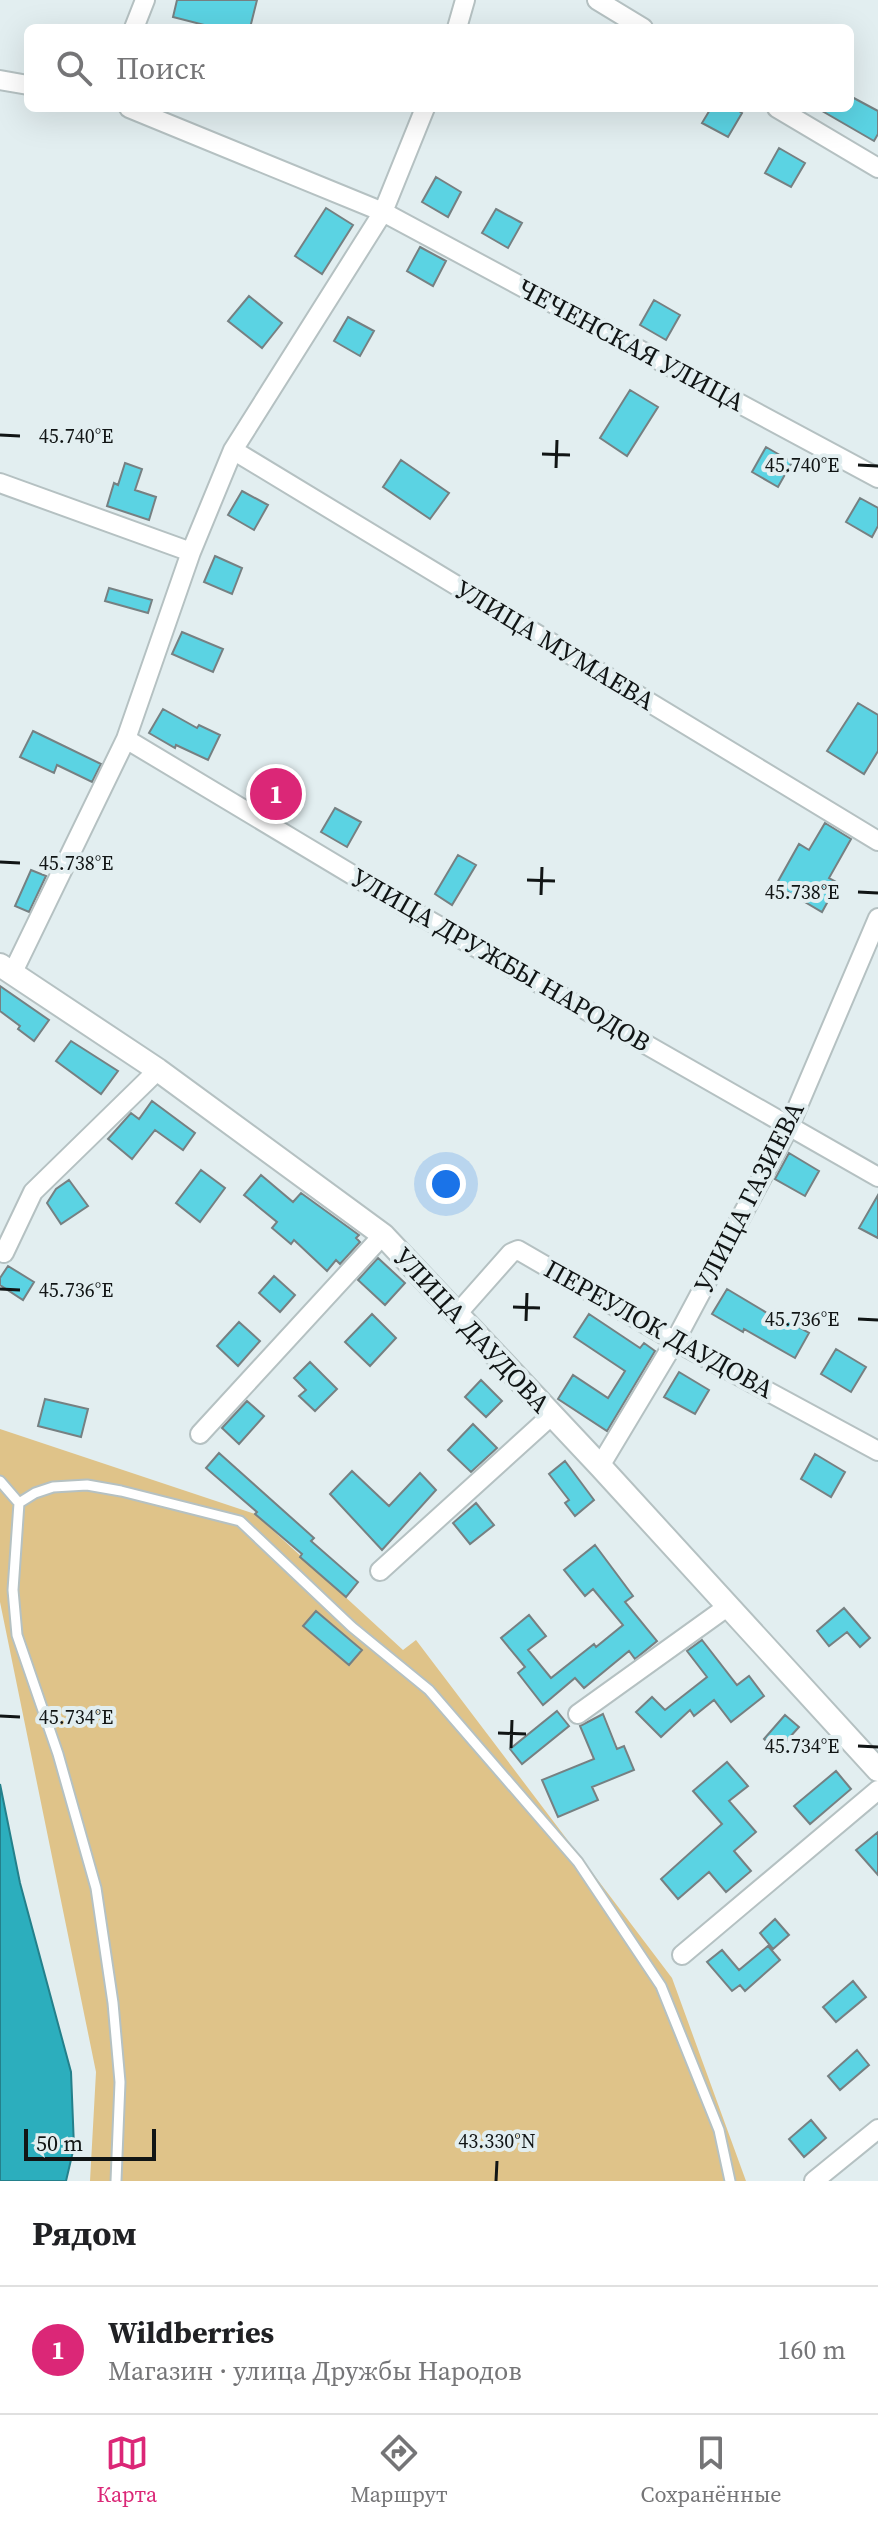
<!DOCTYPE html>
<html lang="ru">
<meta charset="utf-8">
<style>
:root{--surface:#fff;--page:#f2f2f2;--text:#202124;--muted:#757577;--line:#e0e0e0;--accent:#db2777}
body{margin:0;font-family:"Source Serif 4",serif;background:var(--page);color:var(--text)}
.scale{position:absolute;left:24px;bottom:20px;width:132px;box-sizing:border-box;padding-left:8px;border:4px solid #111515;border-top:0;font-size:22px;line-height:28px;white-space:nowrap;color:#111515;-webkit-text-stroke:6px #e2eef0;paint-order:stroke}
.you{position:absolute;left:446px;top:1184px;width:28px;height:28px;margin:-20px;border:6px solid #fff;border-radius:50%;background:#1a73e8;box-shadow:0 0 0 12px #1a73e833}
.badge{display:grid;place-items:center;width:52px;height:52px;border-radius:50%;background:var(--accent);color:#fff;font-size:26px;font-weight:700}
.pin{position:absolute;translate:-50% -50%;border:4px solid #fff;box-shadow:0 2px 8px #0006}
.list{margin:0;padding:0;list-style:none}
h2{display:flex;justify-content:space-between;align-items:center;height:104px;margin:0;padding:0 32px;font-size:34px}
h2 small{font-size:26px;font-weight:400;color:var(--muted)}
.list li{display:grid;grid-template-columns:52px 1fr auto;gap:24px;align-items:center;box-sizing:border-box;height:128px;padding:0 32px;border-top:2px solid var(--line)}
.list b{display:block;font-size:30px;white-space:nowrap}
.list p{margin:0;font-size:26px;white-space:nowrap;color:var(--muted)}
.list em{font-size:26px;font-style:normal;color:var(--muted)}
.icon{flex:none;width:44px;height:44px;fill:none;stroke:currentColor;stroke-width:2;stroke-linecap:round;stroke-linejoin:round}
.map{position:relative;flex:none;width:878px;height:2181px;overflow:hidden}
.search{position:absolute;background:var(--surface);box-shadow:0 8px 32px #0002;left:24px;right:24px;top:24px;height:88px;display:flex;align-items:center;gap:20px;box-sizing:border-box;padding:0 28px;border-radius:12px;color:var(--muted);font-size:30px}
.sheet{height:232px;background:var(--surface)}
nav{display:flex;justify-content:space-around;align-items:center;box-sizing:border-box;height:112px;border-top:2px solid var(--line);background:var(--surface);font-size:22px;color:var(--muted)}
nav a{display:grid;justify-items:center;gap:4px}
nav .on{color:var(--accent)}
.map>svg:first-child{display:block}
.green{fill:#dfc389}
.water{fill:#2caebd;stroke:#24808b;stroke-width:2}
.building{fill:#5bd3e3;stroke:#768082;stroke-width:2}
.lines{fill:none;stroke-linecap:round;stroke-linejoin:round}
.service-casing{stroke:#b5c1c2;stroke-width:13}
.minor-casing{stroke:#b5c1c2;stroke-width:22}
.tertiary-casing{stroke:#b5c1c2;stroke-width:26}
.service{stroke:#fff;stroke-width:9}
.minor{stroke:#fff;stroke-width:18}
.tertiary{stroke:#fff;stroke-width:22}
.ticks{fill:none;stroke:#111515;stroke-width:3}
.labels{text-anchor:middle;stroke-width:8;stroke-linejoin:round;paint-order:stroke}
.street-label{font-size:26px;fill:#111515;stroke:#e2eef0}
.ticks-label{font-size:20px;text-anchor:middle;fill:#111515;stroke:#e2eef0;stroke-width:8;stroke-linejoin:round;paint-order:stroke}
</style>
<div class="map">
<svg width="878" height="2181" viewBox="0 0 878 2181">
<rect width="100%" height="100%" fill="#e2eef0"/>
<path class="green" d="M0 1429 255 1514 403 1650 416 1640 672 1978 746 2181H90L96 2072 0 1602Z"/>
<path class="water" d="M0 1784 20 1883 71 2072 74 2147 66 2181H0Z"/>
<path class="building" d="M177 0H257L250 28H216L173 17Z
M850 96 878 111V134L874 141 817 108H850Z
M711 108H734L742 113 728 137 702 123Z
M779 148 805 163 791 187 765 173Z
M436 177 461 192 448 217 422 202Z
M326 208 353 225 322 274 295 256Z
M496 209 522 223 508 248 482 233Z
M420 247 446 261 433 286 407 271Z
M249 296 282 323 262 348 228 321Z
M654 300 680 315 666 340 640 325Z
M348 317 374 331 360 356 334 341Z
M630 390 658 407 627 456 600 438Z
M766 447 792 462 778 487 752 472Z
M401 460 449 493 430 519 383 487Z
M125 463 142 469 135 490 156 497 149 520 107 506 114 483 118 485Z
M242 491 268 505 254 530 228 515Z
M860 498 878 508V526L872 537 846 522Z
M215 556 242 568 232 594 204 582Z
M109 588 152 600 148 613 105 601Z
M182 632 223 649 213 672 172 654Z
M858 703 878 715V751L864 774 827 751Z
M163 709 197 728 199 725 220 735 208 760 176 745 175 748 149 733Z
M33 731 101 764 92 782 57 765 54 773 20 757Z
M271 779 291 791 281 809 260 797Z
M335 808 361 822 347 847 321 832Z
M825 823 851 839 829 878 838 883 822 912 776 885 799 844 809 850Z
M458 855 476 865 452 905 435 894Z
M31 870 46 876 29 912 15 906Z
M0 986 49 1020 34 1041 18 1029 20 1026 0 1011Z
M71 1041 118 1071 101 1094 56 1061Z
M152 1101 195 1133 183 1150 155 1130 132 1159 108 1139 131 1113 139 1119Z
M789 1153 819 1171 805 1196 775 1179Z
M201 1170 225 1188 200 1222 176 1203Z
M261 1175 293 1202 301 1193 359 1235 356 1238 360 1242 340 1264 336 1260 327 1271 294 1240 291 1244 272 1228 277 1222 244 1195Z
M69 1180 88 1206 61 1224 47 1203 56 1189Z
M878 1195V1238L859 1228Z
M378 1258 405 1283 385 1305 358 1280Z
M8 1266 34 1282 23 1300 0 1285V1278Z
M274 1276 295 1295 280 1312 259 1293Z
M727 1289 777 1319 779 1316 809 1333 795 1358 744 1329 743 1332 712 1314Z
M372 1314 396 1338 370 1366 345 1342Z
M589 1314 640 1348 644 1343 655 1351 607 1431 558 1399 573 1375 608 1398 625 1371 574 1337Z
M239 1322 260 1341 238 1366 217 1346Z
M836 1349 866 1367 851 1392 821 1374Z
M310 1362 337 1389 315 1411 299 1396 306 1390 294 1378Z
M679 1372 709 1390 695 1414 664 1397Z
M481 1380 502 1401 486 1417 465 1397Z
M45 1399 88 1409 81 1437 38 1426Z
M247 1401 264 1416 239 1444 222 1428Z
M473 1424 497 1448 471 1472 448 1450Z
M219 1453 314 1538 311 1541 358 1582 346 1597 300 1557 302 1554 255 1514 257 1512 206 1468Z
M815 1454 845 1472 831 1497 801 1479Z
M565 1461 594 1500 575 1516 565 1503 569 1500 549 1474Z
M352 1471 389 1506 420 1473 436 1490 382 1550 330 1494Z
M476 1503 494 1525 470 1544 453 1523Z
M595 1545 633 1596 625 1602 657 1641 635 1659 629 1651 584 1688 575 1678 543 1705 518 1673 525 1667 501 1638 529 1615 546 1636 528 1650 551 1678 594 1644 596 1647 623 1625 593 1589 585 1596 564 1570Z
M844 1608 870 1638 860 1647 847 1632 829 1646 817 1631Z
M316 1611 362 1650 349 1665 303 1626Z
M702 1640 737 1685 749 1676 764 1696 731 1722 714 1700 694 1716 690 1710 661 1737 636 1712 652 1697 665 1710 707 1677 687 1651Z
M557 1711 569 1726 522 1764 510 1749Z
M603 1714 617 1749 624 1746 634 1770 592 1787 598 1800 558 1817 542 1780 594 1759 580 1726Z
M785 1715 799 1727 777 1751 764 1739Z
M727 1762 748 1786 729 1801 756 1832 734 1851 751 1871 726 1892 709 1872 678 1899 661 1879 722 1824 693 1791Z
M836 1771 851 1789 810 1824 794 1806Z
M878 1832V1875L856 1850Z
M775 1919 789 1935 773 1949 760 1933Z
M768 1946 780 1960 745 1991 740 1985 732 1991 707 1962 722 1950 739 1970Z
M853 1981 866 1997 836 2022 823 2007Z
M857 2050 869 2065 840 2090 828 2076Z
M811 2120 826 2138 804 2157 789 2139Z"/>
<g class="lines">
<g class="service-casing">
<path id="service" d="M0 1481 19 1503 13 1590 17 1635 58 1754 96 1888 113 2003 120 2082 116 2181
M19 1503 35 1493 53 1487 87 1485 121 1491 240 1521 352 1627 429 1690 578 1862 661 1986 719 2130 730 2181"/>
</g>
<g class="minor-casing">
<path id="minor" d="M597 0 643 28
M134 28 145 0
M457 28 465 0
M0 80 28 85
M129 108 383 212 878 478
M777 108 878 168
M233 450 878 841
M0 483 191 552
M126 739 416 913 878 1177
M12 974 126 739 191 552 233 450 383 212 425 108
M4 1253 33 1192 158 1070
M457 1314 511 1253 518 1250 675 1341 878 1451
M200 1434 383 1235
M600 1466 675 1341 789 1127 878 918
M380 1571 552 1415
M578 1714 727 1607
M682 1955 878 1790
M814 2181 878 2129"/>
</g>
<g class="tertiary-casing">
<path id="tertiary" d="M0 965 158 1070 383 1235 600 1466 878 1770"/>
</g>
<use href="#service" class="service"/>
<use href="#minor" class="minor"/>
<use href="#tertiary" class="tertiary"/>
</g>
<path class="ticks" d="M0 435 20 436M542 454 570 455M858 465 878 466M556 468 557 440M0 862 20 863M527 880 555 881M858 892 878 893M541 895 542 867M0 1289 20 1290M513 1307 540 1308M858 1319 878 1320M526 1321 527 1293M0 1716 20 1717M498 1733 526 1734M858 1746 878 1747M511 1748 512 1720M496 2181 497 2161"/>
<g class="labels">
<g class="street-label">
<text transform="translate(631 345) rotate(28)" y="9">ЧЕЧЕНСКАЯ УЛИЦА</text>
<text transform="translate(555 645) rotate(31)" y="9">УЛИЦА МУМАЕВА</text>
<text transform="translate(501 960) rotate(30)" y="9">УЛИЦА ДРУЖБЫ НАРОДОВ</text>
<text transform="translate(749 1197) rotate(-63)" y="9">УЛИЦА ГАЗИЕВА</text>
<text transform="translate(659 1329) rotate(29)" y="9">ПЕРЕУЛОК ДАУДОВА</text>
<text transform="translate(472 1330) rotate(47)" y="9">УЛИЦА ДАУДОВА</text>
</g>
</g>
<g class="ticks-label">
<text x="76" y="443">45.740°E</text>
<text x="802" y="472">45.740°E</text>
<text x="76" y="870">45.738°E</text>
<text x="802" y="899">45.738°E</text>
<text x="76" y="1297">45.736°E</text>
<text x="802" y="1326">45.736°E</text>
<text x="76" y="1724">45.734°E</text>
<text x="802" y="1753">45.734°E</text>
<text x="497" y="2148">43.330°N</text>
</g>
</svg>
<div class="scale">50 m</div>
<div class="you"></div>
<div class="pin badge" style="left:276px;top:794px">1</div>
<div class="search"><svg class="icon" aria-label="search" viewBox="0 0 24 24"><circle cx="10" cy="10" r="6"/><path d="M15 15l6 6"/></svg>Поиск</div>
</div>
<section class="sheet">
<h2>Рядом<small></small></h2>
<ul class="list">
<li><span class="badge">1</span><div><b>Wildberries</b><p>Магазин · улица Дружбы Народов</p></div><em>160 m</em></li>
</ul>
</section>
<nav>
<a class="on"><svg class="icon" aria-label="map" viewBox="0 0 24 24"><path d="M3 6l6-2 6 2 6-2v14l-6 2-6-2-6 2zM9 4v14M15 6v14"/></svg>Карта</a>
<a><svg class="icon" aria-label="directions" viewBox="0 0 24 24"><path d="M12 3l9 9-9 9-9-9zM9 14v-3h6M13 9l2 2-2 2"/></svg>Маршрут</a>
<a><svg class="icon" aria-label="saved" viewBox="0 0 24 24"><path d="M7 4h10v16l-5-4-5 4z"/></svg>Сохранённые</a>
</nav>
